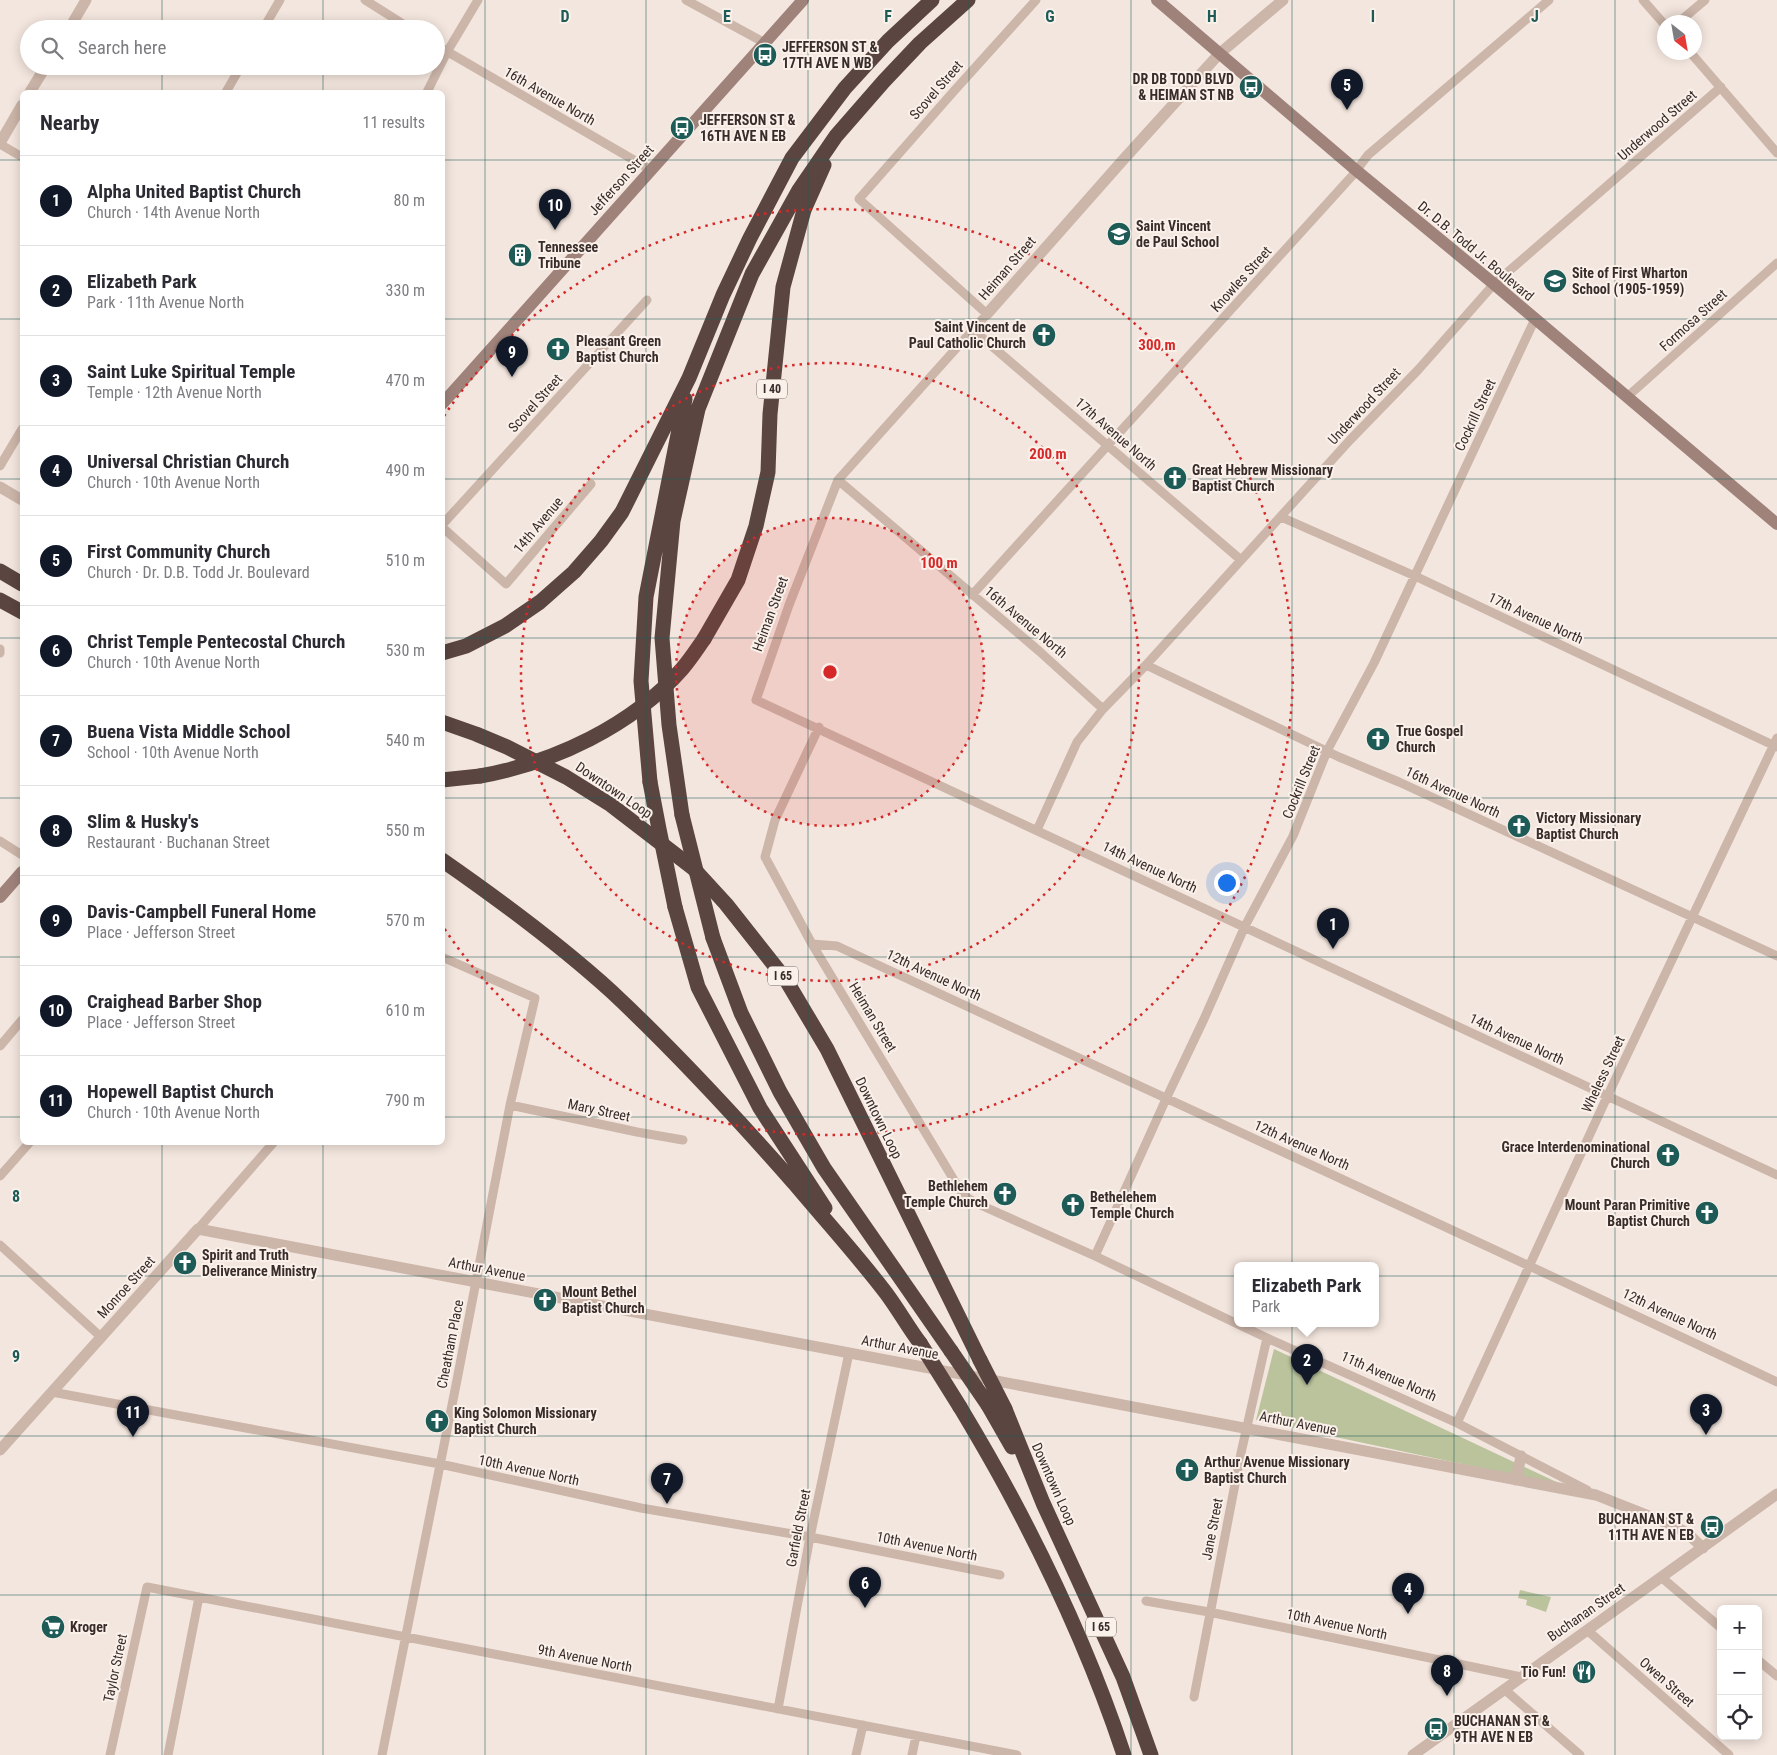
<!DOCTYPE html>
<meta charset="utf-8">
<style>
:root{--surface:#fff;--page:#f7f7f7;--text:#2b2b33;--muted:#7c7c81;--line:#e1e1e2;--accent:#111827}
body{margin:0;font-family:"Roboto Condensed",sans-serif;background:var(--page);color:var(--text)}
.controls{position:absolute;right:15px;bottom:15px;display:grid;overflow:hidden;border-radius:8px;box-shadow:0 2px 12px #0003}
.controls button{width:45px;height:45px;display:grid;place-items:center;padding:0;border:0;border-bottom:1px solid var(--line);background:var(--surface);color:var(--text);font:25px sans-serif}
.compass{position:absolute;left:1657px;top:15px;width:45px;height:45px;border-radius:50%;background:var(--surface);box-shadow:0 2px 12px #0003;rotate:149deg}
.you{position:absolute;left:1226px;top:882px;width:18px;height:18px;margin:-12px;border:4px solid #fff;border-radius:50%;background:#1a73e8;box-shadow:0 0 0 8px #1a73e833}
.badge{display:grid;place-items:center;width:32px;height:32px;border-radius:50%;background:var(--accent);color:#fff;font-size:16px;font-weight:700}
.pin{position:absolute;translate:-50% -41px;filter:drop-shadow(0 1px 2px #0008)}
.pin::after{content:'';position:absolute;top:26px;width:18px;height:15px;background:inherit;clip-path:polygon(0 0,100% 0,50% 100%)}
.popup{position:absolute;left:1234px;top:1262px;width:145px;height:65px;box-sizing:border-box;display:grid;place-content:center;border-radius:8px;background:var(--surface);filter:drop-shadow(0 1px 4px #0005);font-size:16px;white-space:nowrap;color:var(--muted)}
.popup b{font-size:19px;color:var(--text)}
.popup::after{content:'';position:absolute;left:50%;top:100%;margin-left:-10px;border:10px solid transparent;border-top-color:var(--surface)}
.list{margin:0;padding:0;list-style:none}
h2{display:flex;justify-content:space-between;align-items:center;height:65px;margin:0;padding:0 20px;font-size:21px}
h2 small{font-size:16px;font-weight:400;color:var(--muted)}
.list li{display:grid;grid-template-columns:32px 1fr auto;gap:15px;align-items:center;box-sizing:border-box;height:90px;padding:0 20px;border-top:1px solid var(--line)}
.list b{display:block;font-size:19px;white-space:nowrap}
.list p{margin:0;font-size:16px;white-space:nowrap;color:var(--muted)}
.list em{font-size:16px;font-style:normal;color:var(--muted)}
.icon{flex:none;width:28px;height:28px;fill:none;stroke:currentColor;stroke-width:2;stroke-linecap:round;stroke-linejoin:round}
.map{position:relative;flex:none;width:1777px;height:1755px;overflow:hidden}
.search{position:absolute;background:var(--surface);box-shadow:0 2px 12px #0003;left:20px;top:20px;width:425px;height:55px;display:flex;align-items:center;gap:12px;box-sizing:border-box;padding:0 18px;border-radius:28px;color:var(--muted);font-size:19px}
.panel{position:absolute;background:var(--surface);box-shadow:0 2px 12px #0003;left:20px;top:90px;width:425px;height:1055px;border-radius:8px}
.map>svg:first-child{display:block}
.green{fill:#bbc39d}
.lines{fill:none;stroke-linecap:round;stroke-linejoin:round}
.minor{stroke:#ccb5a9;stroke-width:9}
.tertiary{stroke:#ccb5a9;stroke-width:11}
.secondary{stroke:#9f837b;stroke-width:12}
.motorway{stroke:#5a4540;stroke-width:15}
.motorway-bridge{stroke:#5a4540;stroke-width:15}
.grid{fill:none;stroke:#1e5b57;stroke-width:1;stroke-opacity:0.55}
.ring{fill:none;stroke:#d62828;stroke-width:2.5;stroke-dasharray:2.5 5}
.labels{text-anchor:middle;stroke-width:4;stroke-linejoin:round;paint-order:stroke}
.shield{fill:#faf1eb;stroke:#736763;stroke-width:1}
.shield-label{font-size:12px;font-weight:bold;fill:#392c29}
.poi-label{font-size:14px;font-weight:bold;fill:#392c29;stroke:#faf1eb;text-anchor:start}
.street-label{font-size:14px;fill:#392c29;stroke:#faf1eb}
.grid-label{font-size:16px;text-anchor:middle;font-weight:bold;fill:#1e5b57;stroke:#faf1eb;stroke-width:4;stroke-linejoin:round;paint-order:stroke}
.centre{fill:#d62828;stroke:#faf1eb;stroke-width:2.5}
.ring-label{font-size:15px;text-anchor:middle;font-weight:bold;fill:#d62828;stroke:#faf1eb;stroke-width:4;stroke-linejoin:round;paint-order:stroke}
</style>
<div class="map">
<svg width="1777" height="1755" viewBox="0 0 1777 1755">
<rect width="100%" height="100%" fill="#f3e6de"/>
<path class="green" d="M1274 1349 1565 1486 1256 1420Z
M1520 1590 1551 1597 1546 1612 1526 1605 1527 1600 1518 1598Z"/>
<g class="lines">
<path class="minor" d="M365 0 411 29
M686 0 765 43
M1036 0 954 91 859 199 987 314 838 480 789 605 756 700 1777 1175
M1643 0 1664 24
M1679 22 1705 0
M263 29 280 0
M436 45 651 170
M1690 52 1777 153
M226 92 241 66
M427 92 447 52 478 0
M0 144 22 157
M972 329 1241 560
M1627 397 1777 263
M0 466 22 429
M838 480 1039 651 1103 709
M1281 517 1415 576 1777 747
M442 525 647 300
M442 527 506 584 591 484
M972 595 1352 176 1368 155 1549 0
M0 649V653
M1146 665 1339 757 1399 782 1777 956
M819 727 775 820 765 857 812 944 963 1195 976 1203 1095 1256 1267 1338 1457 1423 1587 1490
M1037 830 1077 742 1103 709 1146 665 1350 440 1418 370 1494 284 1721 87
M0 841 22 855
M812 944 837 946C1150 1092 1465 1234 1777 1382
M0 1046 22 1020
M510 1105 637 1132 683 1140
M0 1176 30 1142
M198 1229 274 1142
M0 1245 101 1337
M1095 1256 1166 1099 1204 1019 1245 926 1293 836 1327 751 1374 663 1535 319
M52 1392 440 1464 641 1508 810 1537 1000 1575
M1457 1423 1607 1097 1777 738
M1661 1577 1721 1628
M1146 1601 1209 1612 1521 1677
M1587 1630 1729 1755
M1758 1660 1777 1676
M1504 1689 1580 1755
M1194 1697 1241 1453 1267 1338
M778 1709 810 1537 849 1353
M110 1755 147 1587 1017 1755
M168 1755 199 1597
M382 1755 457 1380 510 1105 535 998 442 957
M856 1755 863 1725
M912 1755 916 1736"/>
<path class="tertiary" d="M69 29 86 0
M30 92 46 66
M0 143 22 105
M987 314 1123 160 1219 54 1283 0
M0 487 22 500
M0 1450 198 1229 1596 1495 1672 1525 1687 1533 1703 1548
M1516 1480 1521 1456
M1413 1755 1777 1494"/>
<path class="secondary" d="M1157 0 1357 171 1494 284 1777 524
M442 404 803 0
M0 897 22 872"/>
<path class="motorway" d="M0 571 22 584
M0 600 22 612
M704 639 738 580 756 526 768 472 770 414 783 287 804 210 824 165
M442 653 466 646 505 626 540 602 574 572 601 541 622 512 689 378 723 295 750 238 792 158 845 88 888 41 932 0
M442 722 476 734 507 747 566 777 611 805 693 868 726 904 786 980 827 1049 980 1360
M442 780 480 776
M650 782 641 681 646 597 685 399
M682 815 669 725 662 638 673 521 698 409 752 274 799 190 836 136 884 81 920 43 968 0
M442 860C501 901 559 944 612 992 676 1052 736 1117 794 1183 825 1220 857 1255 886 1293 898 1309 908 1327 920 1343
M675 907 698 987 760 1108 825 1208
M713 938 741 1013 780 1092 824 1168 951 1351
M988 1405 1012 1447
M960 1407C978 1437 996 1468 1013 1500 1056 1581 1095 1667 1124 1755
M1005 1409 1043 1503 1123 1677 1151 1755"/>
<path class="motorway-bridge" d="M480 776C553 763 632 726 682 669 690 660 697 649 704 639
M650 782 659 829 675 907
M682 815 713 938
M920 1343 960 1407
M951 1351 988 1405
M980 1360 1005 1409"/>
</g>
<path class="grid" d="M162 0V29M323 0V29M485 0V1755M646 0V1755M808 0V1755M969 0V1755M1131 0V1755M1292 0V1755M1454 0V1755M1615 0V1755M162 66V92M323 66V92M0 160H22M442 160H1777M0 319H22M442 319H1777M0 479H22M442 479H1777M0 638H22M442 638H1777M0 798H22M442 798H1777M0 957H22M442 957H1777M0 1117H22M442 1117H1777M162 1142V1755M323 1142V1755M0 1276H1777M0 1436H1777M0 1595H1777"/>
<circle cx="830" cy="672" r="154" fill="#d62828" fill-opacity=".12"/>
<g class="ring">
<circle cx="830" cy="672" r="154"/>
<circle cx="830" cy="672" r="309"/>
<path d="M444 416A463 463 0 1 1 444 928"/>
</g>
<defs>
<g id="bus-disc" transform="scale(1.25)"><circle r="9.5" fill="#1e5b57" stroke="#faf1eb"/><path d="M-5-6H5V4H4V6H2V4H-2V6H-4V4H-5ZM-3.5-4V0h7V-4ZM-3.5 1.2v1.5H-2V1.2ZM2 1.2v1.5H3.5V1.2Z" fill="#fff"/></g>
<g id="school-disc" transform="scale(1.25)"><circle r="9.5" fill="#1e5b57" stroke="#faf1eb"/><path d="M0-5L7-2L0 1L-7-2ZM-4 1L0 2.5L4 1V4Q0 6-4 4Z" fill="#fff"/></g>
<g id="building-disc" transform="scale(1.25)"><circle r="9.5" fill="#1e5b57" stroke="#faf1eb"/><path d="M-4-6H4V6H1V3H-1V6H-4ZM-2.5-4.3h1.7v1.8h-1.7ZM.8-4.3h1.7v1.8H.8ZM-2.5-1h1.7V.8h-1.7ZM.8-1h1.7V.8H.8Z" fill="#fff"/></g>
<g id="church-disc" transform="scale(1.25)"><circle r="9.5" fill="#1e5b57" stroke="#faf1eb"/><path d="M-1.2-6h2.4v3.5h3.3v2.4h-3.3V6h-2.4V-.1h-3.3v-2.4h3.3Z" fill="#fff"/></g>
<g id="supermarket-disc" transform="scale(1.25)"><circle r="9.5" fill="#1e5b57" stroke="#faf1eb"/><path d="M-6-5.5h2.5l.6 2H6L4.5 2H-2.5L-4.4-4H-6ZM-1.5 3.2a1.3 1.3 0 1 0 .1 0ZM3 3.2a1.3 1.3 0 1 0 .1 0Z" fill="#fff"/></g>
<g id="restaurant-disc" transform="scale(1.25)"><circle r="9.5" fill="#1e5b57" stroke="#faf1eb"/><path d="M-5-6h1v4h1v-4h1v4h1v-4h1v5L-1.5 .5V6h-2V.5L-5-1ZM5-6V6H3V1.5H1.5Q1.5-4 5-6Z" fill="#fff"/></g>
</defs>
<g fill-rule="evenodd">
<use href="#bus-disc" x="765" y="55"/>
<use href="#bus-disc" x="1251" y="87"/>
<use href="#bus-disc" x="682" y="128"/>
<use href="#school-disc" x="1119" y="234"/>
<use href="#building-disc" x="520" y="255"/>
<use href="#school-disc" x="1555" y="281"/>
<use href="#church-disc" x="1044" y="335"/>
<use href="#church-disc" x="558" y="349"/>
<use href="#church-disc" x="1175" y="478"/>
<use href="#church-disc" x="1378" y="739"/>
<use href="#church-disc" x="1519" y="826"/>
<use href="#church-disc" x="1668" y="1155"/>
<use href="#church-disc" x="1005" y="1194"/>
<use href="#church-disc" x="1073" y="1205"/>
<use href="#church-disc" x="1707" y="1213"/>
<use href="#church-disc" x="185" y="1263"/>
<use href="#church-disc" x="545" y="1300"/>
<use href="#church-disc" x="437" y="1421"/>
<use href="#church-disc" x="1187" y="1470"/>
<use href="#bus-disc" x="1712" y="1527"/>
<use href="#supermarket-disc" x="53" y="1627"/>
<use href="#restaurant-disc" x="1584" y="1672"/>
<use href="#bus-disc" x="1436" y="1729"/>
</g>
<g class="labels">
<g class="shield">
<rect x="757" y="379.5" width="30" height="19" rx="4"/>
<rect x="768" y="966.5" width="30" height="19" rx="4"/>
<rect x="1086" y="1617.5" width="30" height="19" rx="4"/>
</g>
<g class="shield-label">
<text x="772" y="393">I 40</text>
<text x="783" y="980">I 65</text>
<text x="1101" y="1631">I 65</text>
</g>
<g class="poi-label">
<text x="782" y="52">JEFFERSON ST &amp;<tspan x="782" dy="16">17TH AVE N WB</tspan></text>
<text x="1234" y="84" text-anchor="end">DR DB TODD BLVD<tspan x="1234" dy="16">&amp; HEIMAN ST NB</tspan></text>
<text x="700" y="125">JEFFERSON ST &amp;<tspan x="700" dy="16">16TH AVE N EB</tspan></text>
<text x="1136" y="231">Saint Vincent<tspan x="1136" dy="16">de Paul School</tspan></text>
<text x="538" y="252">Tennessee<tspan x="538" dy="16">Tribune</tspan></text>
<text x="1572" y="278">Site of First Wharton<tspan x="1572" dy="16">School (1905-1959)</tspan></text>
<text x="1026" y="332" text-anchor="end">Saint Vincent de<tspan x="1026" dy="16">Paul Catholic Church</tspan></text>
<text x="576" y="346">Pleasant Green<tspan x="576" dy="16">Baptist Church</tspan></text>
<text x="1192" y="475">Great Hebrew Missionary<tspan x="1192" dy="16">Baptist Church</tspan></text>
<text x="1396" y="736">True Gospel<tspan x="1396" dy="16">Church</tspan></text>
<text x="1536" y="823">Victory Missionary<tspan x="1536" dy="16">Baptist Church</tspan></text>
<text x="1650" y="1152" text-anchor="end">Grace Interdenominational<tspan x="1650" dy="16">Church</tspan></text>
<text x="988" y="1191" text-anchor="end">Bethlehem<tspan x="988" dy="16">Temple Church</tspan></text>
<text x="1090" y="1202">Bethelehem<tspan x="1090" dy="16">Temple Church</tspan></text>
<text x="1690" y="1210" text-anchor="end">Mount Paran Primitive<tspan x="1690" dy="16">Baptist Church</tspan></text>
<text x="202" y="1260">Spirit and Truth<tspan x="202" dy="16">Deliverance Ministry</tspan></text>
<text x="562" y="1297">Mount Bethel<tspan x="562" dy="16">Baptist Church</tspan></text>
<text x="454" y="1418">King Solomon Missionary<tspan x="454" dy="16">Baptist Church</tspan></text>
<text x="1204" y="1467">Arthur Avenue Missionary<tspan x="1204" dy="16">Baptist Church</tspan></text>
<text x="1694" y="1524" text-anchor="end">BUCHANAN ST &amp;<tspan x="1694" dy="16">11TH AVE N EB</tspan></text>
<text x="70" y="1632">Kroger</text>
<text x="1566" y="1677" text-anchor="end">Tio Fun!</text>
<text x="1454" y="1726">BUCHANAN ST &amp;<tspan x="1454" dy="16">9TH AVE N EB</tspan></text>
</g>
<g class="street-label">
<text transform="translate(936 90) rotate(-49)" y="5">Scovel Street</text>
<text transform="translate(550 96) rotate(30)" y="5">16th Avenue North</text>
<text transform="translate(1657 125) rotate(-41)" y="5">Underwood Street</text>
<text transform="translate(621 180) rotate(-48)" y="5">Jefferson Street</text>
<text transform="translate(1476 251) rotate(40)" y="5">Dr. D.B. Todd Jr. Boulevard</text>
<text transform="translate(1007 268) rotate(-49)" y="5">Heiman Street</text>
<text transform="translate(1241 279) rotate(-48)" y="5">Knowles Street</text>
<text transform="translate(1693 320) rotate(-42)" y="5">Formosa Street</text>
<text transform="translate(535 403) rotate(-48)" y="5">Scovel Street</text>
<text transform="translate(1364 406) rotate(-47)" y="5">Underwood Street</text>
<text transform="translate(1475 415) rotate(-65)" y="5">Cockrill Street</text>
<text transform="translate(1116 434) rotate(41)" y="5">17th Avenue North</text>
<text transform="translate(538 525) rotate(-50)" y="5">14th Avenue</text>
<text transform="translate(770 614) rotate(-70)" y="5">Heiman Street</text>
<text transform="translate(1536 618) rotate(25)" y="5">17th Avenue North</text>
<text transform="translate(1026 622) rotate(40)" y="5">16th Avenue North</text>
<text transform="translate(1301 782) rotate(-68)" y="5">Cockrill Street</text>
<text transform="translate(614 790) rotate(34)" y="5">Downtown Loop</text>
<text transform="translate(1453 792) rotate(25)" y="5">16th Avenue North</text>
<text transform="translate(1150 867) rotate(25)" y="5">14th Avenue North</text>
<text transform="translate(934 975) rotate(25)" y="5">12th Avenue North</text>
<text transform="translate(873 1017) rotate(59)" y="5">Heiman Street</text>
<text transform="translate(1517 1039) rotate(25)" y="5">14th Avenue North</text>
<text transform="translate(1603 1074) rotate(-65)" y="5">Wheless Street</text>
<text transform="translate(599 1110) rotate(12)" y="5">Mary Street</text>
<text transform="translate(879 1118) rotate(64)" y="5">Downtown Loop</text>
<text transform="translate(1302 1145) rotate(24)" y="5">12th Avenue North</text>
<text transform="translate(487 1269) rotate(11)" y="5">Arthur Avenue</text>
<text transform="translate(126 1287) rotate(-48)" y="5">Monroe Street</text>
<text transform="translate(1670 1314) rotate(25)" y="5">12th Avenue North</text>
<text transform="translate(450 1344) rotate(-79)" y="5">Cheatham Place</text>
<text transform="translate(900 1347) rotate(11)" y="5">Arthur Avenue</text>
<text transform="translate(1389 1376) rotate(24)" y="5">11th Avenue North</text>
<text transform="translate(1298 1423) rotate(11)" y="5">Arthur Avenue</text>
<text transform="translate(529 1470) rotate(12)" y="5">10th Avenue North</text>
<text transform="translate(1054 1484) rotate(66)" y="5">Downtown Loop</text>
<text transform="translate(798 1528) rotate(-79)" y="5">Garfield Street</text>
<text transform="translate(1212 1529) rotate(-79)" y="5">Jane Street</text>
<text transform="translate(927 1546) rotate(11)" y="5">10th Avenue North</text>
<text transform="translate(1586 1612) rotate(-35)" y="5">Buchanan Street</text>
<text transform="translate(1337 1624) rotate(12)" y="5">10th Avenue North</text>
<text transform="translate(585 1658) rotate(11)" y="5">9th Avenue North</text>
<text transform="translate(115 1668) rotate(-78)" y="5">Taylor Street</text>
<text transform="translate(1667 1682) rotate(41)" y="5">Owen Street</text>
</g>
</g>
<g class="grid-label">
<text x="565" y="22">D</text>
<text x="727" y="22">E</text>
<text x="888" y="22">F</text>
<text x="1050" y="22">G</text>
<text x="1212" y="22">H</text>
<text x="1373" y="22">I</text>
<text x="1535" y="22">J</text>
<text x="16" y="1202">8</text>
<text x="16" y="1362">9</text>
</g>
<circle cx="830" cy="672" r="8" class="centre"/>
<g class="ring-label">
<text x="1157" y="350">300 m</text>
<text x="1048" y="459">200 m</text>
<text x="939" y="568">100 m</text>
</g>
</svg>
<div class="controls">
<button>+</button>
<button>−</button>
<button><svg class="icon" aria-label="locate" viewBox="0 0 24 24"><circle cx="12" cy="12" r="6"/><path d="M12 2v4M12 18v4M2 12h4M18 12h4"/></svg></button>
</div>
<svg class="compass" viewBox="-18 -18 36 36"><path d="M0-13l5 13h-10z" fill="#e53935"/><path d="M0 13l5-13h-10z" fill="#7c7c81"/></svg>
<div class="you"></div>
<div class="pin badge" style="left:1333px;top:949px">1</div>
<div class="pin badge" style="left:1307px;top:1385px">2</div>
<div class="popup"><b>Elizabeth Park</b>Park</div>
<div class="pin badge" style="left:1706px;top:1435px">3</div>
<div class="pin badge" style="left:1408px;top:1614px">4</div>
<div class="pin badge" style="left:1347px;top:110px">5</div>
<div class="pin badge" style="left:865px;top:1608px">6</div>
<div class="pin badge" style="left:667px;top:1504px">7</div>
<div class="pin badge" style="left:1447px;top:1696px">8</div>
<div class="pin badge" style="left:512px;top:377px">9</div>
<div class="pin badge" style="left:555px;top:230px">10</div>
<div class="pin badge" style="left:133px;top:1437px">11</div>
<div class="search"><svg class="icon" aria-label="search" viewBox="0 0 24 24"><circle cx="10" cy="10" r="6"/><path d="M15 15l6 6"/></svg>Search here</div>
<section class="panel">
<h2>Nearby<small>11 results</small></h2>
<ul class="list">
<li><span class="badge">1</span><div><b>Alpha United Baptist Church</b><p>Church · 14th Avenue North</p></div><em>80 m</em></li>
<li><span class="badge">2</span><div><b>Elizabeth Park</b><p>Park · 11th Avenue North</p></div><em>330 m</em></li>
<li><span class="badge">3</span><div><b>Saint Luke Spiritual Temple</b><p>Temple · 12th Avenue North</p></div><em>470 m</em></li>
<li><span class="badge">4</span><div><b>Universal Christian Church</b><p>Church · 10th Avenue North</p></div><em>490 m</em></li>
<li><span class="badge">5</span><div><b>First Community Church</b><p>Church · Dr. D.B. Todd Jr. Boulevard</p></div><em>510 m</em></li>
<li><span class="badge">6</span><div><b>Christ Temple Pentecostal Church</b><p>Church · 10th Avenue North</p></div><em>530 m</em></li>
<li><span class="badge">7</span><div><b>Buena Vista Middle School</b><p>School · 10th Avenue North</p></div><em>540 m</em></li>
<li><span class="badge">8</span><div><b>Slim &amp; Husky's</b><p>Restaurant · Buchanan Street</p></div><em>550 m</em></li>
<li><span class="badge">9</span><div><b>Davis-Campbell Funeral Home</b><p>Place · Jefferson Street</p></div><em>570 m</em></li>
<li><span class="badge">10</span><div><b>Craighead Barber Shop</b><p>Place · Jefferson Street</p></div><em>610 m</em></li>
<li><span class="badge">11</span><div><b>Hopewell Baptist Church</b><p>Church · 10th Avenue North</p></div><em>790 m</em></li>
</ul>
</section>
</div>
